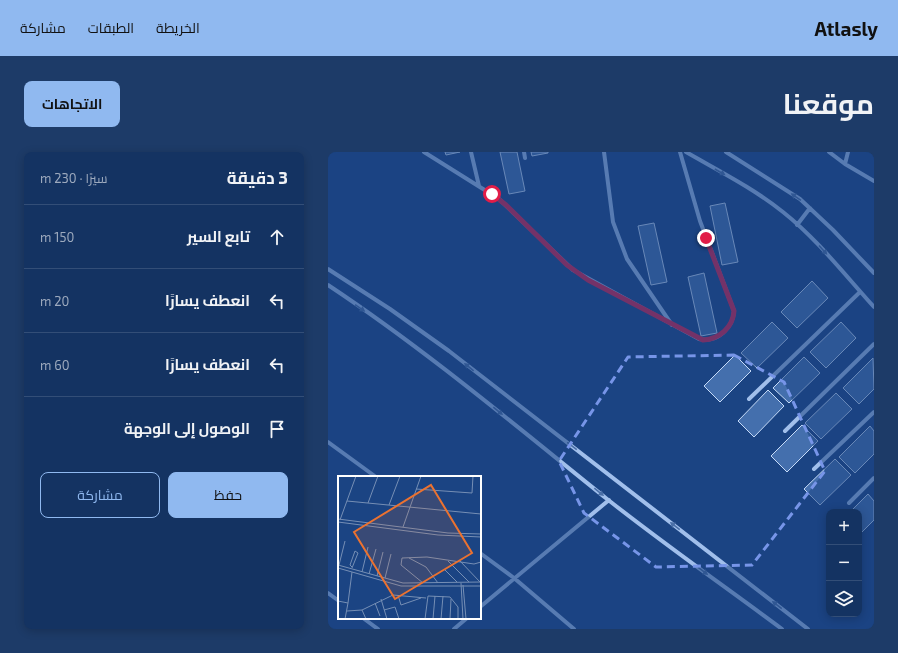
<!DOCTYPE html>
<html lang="ar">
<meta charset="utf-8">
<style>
:root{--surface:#143362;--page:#1d3b68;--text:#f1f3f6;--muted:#9daabe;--line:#334e77;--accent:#90b9f0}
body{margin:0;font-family:"Exo 2",Cairo,sans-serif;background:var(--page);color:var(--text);direction:rtl}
.controls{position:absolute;right:12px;bottom:12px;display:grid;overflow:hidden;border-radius:8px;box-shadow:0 2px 10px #0003}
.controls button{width:36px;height:36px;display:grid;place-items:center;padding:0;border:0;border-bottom:1px solid var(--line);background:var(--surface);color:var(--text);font:20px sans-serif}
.stop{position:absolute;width:12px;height:12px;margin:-9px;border:3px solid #e11d48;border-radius:50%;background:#fff}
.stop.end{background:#e11d48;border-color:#fff;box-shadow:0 1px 4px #0008}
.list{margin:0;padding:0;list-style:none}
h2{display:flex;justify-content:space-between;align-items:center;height:52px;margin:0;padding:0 16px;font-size:17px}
h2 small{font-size:13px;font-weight:400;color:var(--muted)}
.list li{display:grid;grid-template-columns:26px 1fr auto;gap:12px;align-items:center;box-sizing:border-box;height:64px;padding:0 16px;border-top:1px solid var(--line)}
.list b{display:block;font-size:15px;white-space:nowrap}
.list em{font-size:13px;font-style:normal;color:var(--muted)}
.actions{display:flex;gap:8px;padding:12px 16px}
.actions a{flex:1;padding:9px 0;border:1px solid var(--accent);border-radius:8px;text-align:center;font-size:14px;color:var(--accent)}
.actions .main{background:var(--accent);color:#111}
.icon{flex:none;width:22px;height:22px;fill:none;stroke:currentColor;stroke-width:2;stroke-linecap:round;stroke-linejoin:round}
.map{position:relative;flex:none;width:546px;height:477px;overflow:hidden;direction:ltr;border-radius:8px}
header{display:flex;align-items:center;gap:24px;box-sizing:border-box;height:56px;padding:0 20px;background:var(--accent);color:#111}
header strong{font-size:19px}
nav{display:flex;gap:22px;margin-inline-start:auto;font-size:14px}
.intro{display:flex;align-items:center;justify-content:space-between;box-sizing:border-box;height:96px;padding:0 24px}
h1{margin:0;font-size:28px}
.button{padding:10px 18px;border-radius:8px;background:var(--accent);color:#111;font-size:14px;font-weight:700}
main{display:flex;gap:24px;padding:0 24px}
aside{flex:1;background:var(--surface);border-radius:8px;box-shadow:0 2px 10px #0003}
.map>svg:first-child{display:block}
.building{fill:#446fad;stroke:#c6dbf8}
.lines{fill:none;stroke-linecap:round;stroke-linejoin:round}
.street{stroke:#a1bfeb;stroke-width:4}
.oneway{fill:#4a6fa7}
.route{stroke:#e11d48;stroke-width:5}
.marked{fill:none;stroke:#7795e8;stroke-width:3;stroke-dasharray:8 5;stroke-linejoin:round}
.inset-road{fill:none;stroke:#768fb5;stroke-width:1}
.view{fill:#eb7230;fill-opacity:0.15;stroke:#eb7230;stroke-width:2}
.inset-edge{fill:none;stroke:#fff;stroke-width:2}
</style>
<header>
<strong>Atlasly</strong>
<nav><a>الخريطة</a><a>الطبقات</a><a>مشاركة</a></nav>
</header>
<div class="intro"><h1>موقعنا</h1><a class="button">الاتجاهات</a></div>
<main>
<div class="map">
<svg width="546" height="477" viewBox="0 0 546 477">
<rect width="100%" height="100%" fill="#1b4483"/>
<path class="building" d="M117 0H132L118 3Z
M172 0H189L197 39 181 42Z
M203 0H220V1L204 4Z
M397 51 410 110 394 113 382 54Z
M326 71 339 130 323 133 310 74Z
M376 121 389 181 373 184 360 125Z
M484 129 500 146 469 176 453 160Z
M444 170 460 186 429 216 413 201Z
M513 170 528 186 498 216 482 200Z
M407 203 423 219 392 250 376 234Z
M476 205 492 221 461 251 445 236Z
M545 206 546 237 531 252 515 236Z
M440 238 456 254 426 285 410 269Z
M508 241 524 257 493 287 477 271Z
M474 273 490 289 459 320 443 304Z
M542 274 546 279V302L527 321 511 305Z
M507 307 523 323 492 353 476 337Z
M540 342 546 349V368L531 383V360H522Z"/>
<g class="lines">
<path class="street" d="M96 0 171 47 245 118 371 187C389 191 405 176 406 159L372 69 352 0
M143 0 151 34
M196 0 197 6
M276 0 285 70 299 107 344 173
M358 0C391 19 425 36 455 60 489 87 517 123 546 155
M398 0 472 47 505 78 546 121
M501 0 517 12 546 29
M517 12 520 0
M469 73 482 56
M0 117 62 157 121 199 480 477
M0 133C98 198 188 274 279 347 336 392 396 434 454 477
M421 247 532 140
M457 279 546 192
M0 290 48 325
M486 317 546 260
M521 351 546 326
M152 401 186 426 246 477
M0 441 11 449
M152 455 281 348
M35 466 50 477
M126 477 139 466"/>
</g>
<defs><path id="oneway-solid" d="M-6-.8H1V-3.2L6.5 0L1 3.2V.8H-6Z"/></defs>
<g class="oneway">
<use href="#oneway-solid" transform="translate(392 20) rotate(30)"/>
<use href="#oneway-solid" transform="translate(468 45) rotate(-145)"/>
<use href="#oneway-solid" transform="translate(495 98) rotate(48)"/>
<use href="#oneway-solid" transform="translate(32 156) rotate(35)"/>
<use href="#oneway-solid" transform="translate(141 215) rotate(-141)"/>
<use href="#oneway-solid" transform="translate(170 259) rotate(39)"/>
<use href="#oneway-solid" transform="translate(244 294) rotate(-143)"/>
<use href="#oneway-solid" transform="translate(271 340) rotate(39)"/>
<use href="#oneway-solid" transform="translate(347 374) rotate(-142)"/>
<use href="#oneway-solid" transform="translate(375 419) rotate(37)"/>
<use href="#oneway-solid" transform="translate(449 453) rotate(-142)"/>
</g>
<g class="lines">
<path class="route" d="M164 42 178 53 239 113 260 128 375 188C392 187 405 175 406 159L378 86"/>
</g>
<path d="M0 0H546V477H0ZM406 203 456 230 497 319 424 413 328 415 256 361 231 309 300 205Z" fill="#1b4483" fill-opacity=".55" fill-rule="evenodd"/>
<path class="marked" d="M406 203 456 230 497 319 424 413 328 415 256 361 231 309 300 205Z"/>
<g transform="translate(10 324)">
<rect width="143" height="143" fill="#1b4483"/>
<path class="inset-road" d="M78 13 134 17 135 0M9 25 143 38M30 27 40 0M51 29 62 0M0 43 110 57 143 58M2 44 18 0M0 46 100 59 143 61M65 51 83 0M71 82 88 91 100 107M110 85 131 106M122 85 142 106M0 89 65 107 143 106M1 89 7 65M0 92 63 110H143M14 92 20 77 17 75 12 89 14 91M106 93 119 106M24 96 30 71M31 98 38 73M39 100 45 76M47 102 53 78M85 107 63 89 64 82 89 81 136 88 143 86M123 107 125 143M125 109 128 143M60 119 63 129 83 122M43 123 49 143M0 125 10 127 7 143M10 127 14 96M37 127 42 140M24 134 55 119 88 122M46 134 57 131 61 143M9 135 24 134 28 143M87 143 90 120 112 121 120 131V143M95 143 97 120M103 143 105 120M112 143 113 123"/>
<path class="view" d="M93 9 134 77 57 123 16 56Z"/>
<rect width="143" height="143" class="inset-edge"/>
</g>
</svg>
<div class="controls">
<button>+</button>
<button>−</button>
<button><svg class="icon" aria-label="layers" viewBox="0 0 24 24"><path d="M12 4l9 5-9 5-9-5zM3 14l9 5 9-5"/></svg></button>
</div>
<div class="stop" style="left:164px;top:42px"></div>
<div class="stop end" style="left:378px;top:86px"></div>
</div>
<aside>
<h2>3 دقيقة<small>سيرًا · 230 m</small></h2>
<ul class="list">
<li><svg class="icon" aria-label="ahead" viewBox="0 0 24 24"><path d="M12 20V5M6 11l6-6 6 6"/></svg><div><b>تابع السير</b></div><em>150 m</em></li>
<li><svg class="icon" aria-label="left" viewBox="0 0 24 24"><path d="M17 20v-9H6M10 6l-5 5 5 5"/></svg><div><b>انعطف يسارًا</b></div><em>20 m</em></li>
<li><svg class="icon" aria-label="left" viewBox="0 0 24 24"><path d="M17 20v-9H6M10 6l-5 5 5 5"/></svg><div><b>انعطف يسارًا</b></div><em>60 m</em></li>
<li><svg class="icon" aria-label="arrive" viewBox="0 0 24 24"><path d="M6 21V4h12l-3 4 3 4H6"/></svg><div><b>الوصول إلى الوجهة</b></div></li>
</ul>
<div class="actions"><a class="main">حفظ</a><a>مشاركة</a></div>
</aside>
</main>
